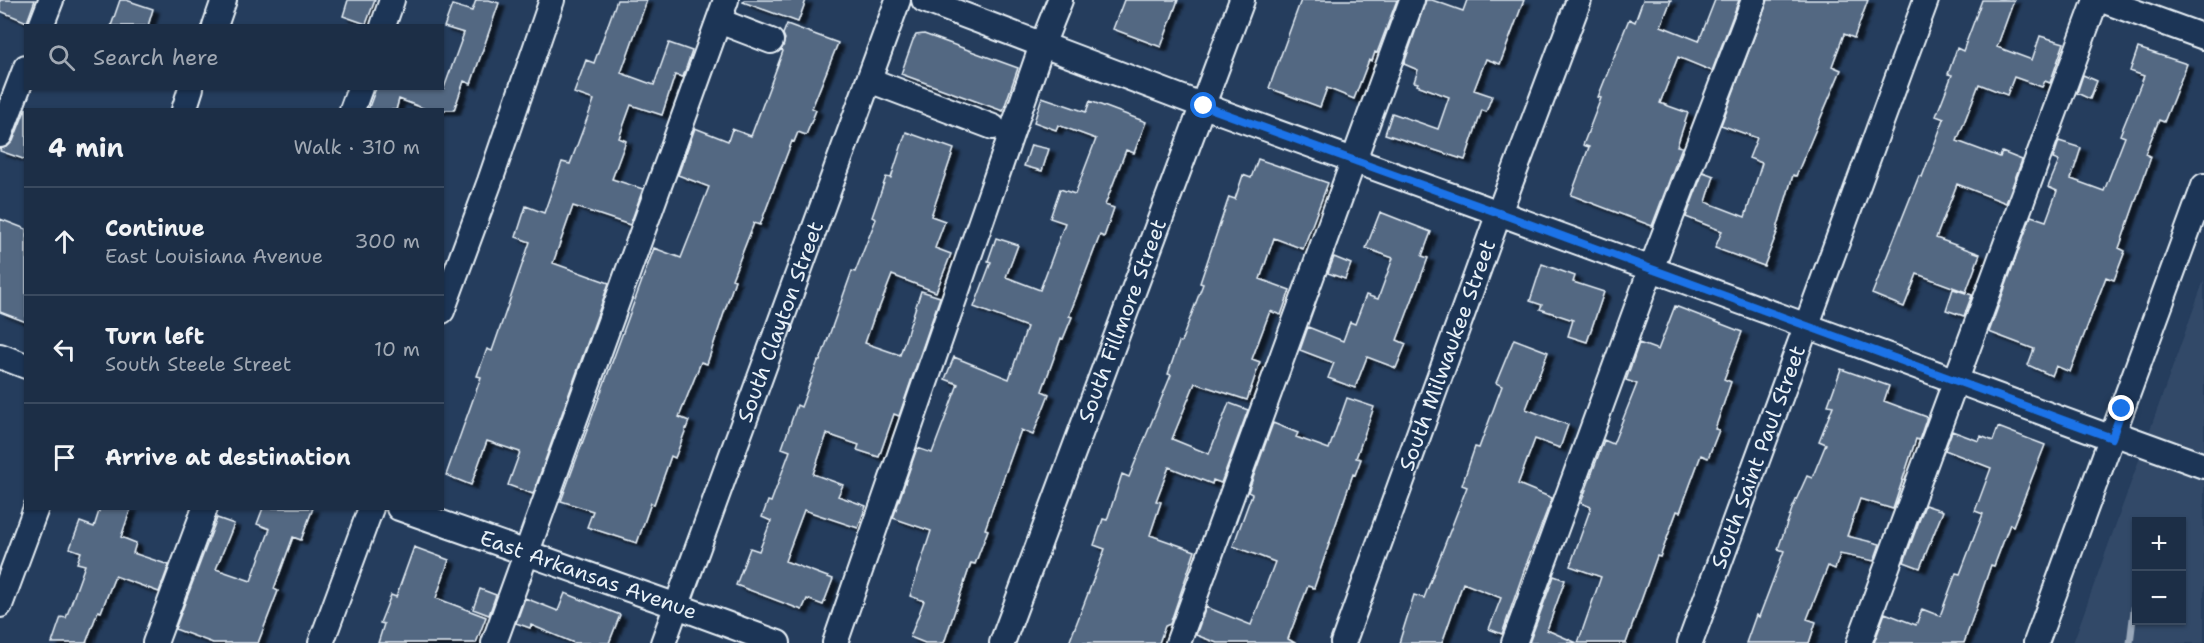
<!DOCTYPE html>
<meta charset="utf-8">
<style>
:root{--surface:#1c2e46;--page:#293a51;--text:#f1f3f6;--muted:#a0a8b3;--line:#3a4a5f}
body{margin:0;font-family:"Shantell Sans",sans-serif;background:var(--page);color:var(--text)}
.controls{position:absolute;right:18px;bottom:18px;display:grid;overflow:hidden;border-radius:0px;box-shadow:0 2px 4px #0004}
.controls button{width:54px;height:54px;display:grid;place-items:center;padding:0;border:0;border-bottom:2px solid var(--line);background:var(--surface);color:var(--text);font:30px sans-serif}
.stop{position:absolute;width:18px;height:18px;margin:-14px;border:4px solid #1a73e8;border-radius:50%;background:#fff}
.stop.end{background:#1a73e8;border-color:#fff;box-shadow:0 2px 6px #0008}
.list{margin:0;padding:0;list-style:none}
h2{display:flex;justify-content:space-between;align-items:center;height:78px;margin:0;padding:0 24px;font-size:26px}
h2 small{font-size:20px;font-weight:400;color:var(--muted)}
.list li{display:grid;grid-template-columns:39px 1fr auto;gap:18px;align-items:center;box-sizing:border-box;height:108px;padding:0 24px;border-top:2px solid var(--line)}
.list b{display:block;font-size:22px;white-space:nowrap}
.list p{margin:0;font-size:20px;white-space:nowrap;color:var(--muted)}
.list em{font-size:20px;font-style:normal;color:var(--muted)}
.icon{flex:none;width:33px;height:33px;fill:none;stroke:currentColor;stroke-width:2;stroke-linecap:round;stroke-linejoin:round}
.map{position:relative;flex:none;width:2204px;height:643px;overflow:hidden}
.search{position:absolute;background:var(--surface);box-shadow:0 2px 4px #0004;left:24px;top:24px;width:420px;height:66px;display:flex;align-items:center;gap:15px;box-sizing:border-box;padding:0 21px;border-radius:0px;color:var(--muted);font-size:22px}
.panel{position:absolute;background:var(--surface);box-shadow:0 2px 4px #0004;left:24px;top:108px;width:420px;height:402px;border-radius:0px}
.map>svg:first-child{display:block}
.built{fill:#334a68;fill-rule:evenodd}
.lines{fill:none;stroke-linecap:round;stroke-linejoin:round}
.stream{stroke:#99a8ba;stroke-width:7}
.building{fill:#536782;stroke:#e8f1f8;stroke-width:1.5;filter:url(#shadow)}
.minor-casing{stroke:#e8f1f8;stroke-width:28}
.minor{stroke:#1d3557;stroke-width:24}
.route{stroke:#1a73e8;stroke-width:8}
.labels{text-anchor:middle;stroke-width:4.5;stroke-linejoin:round;paint-order:stroke}
.street-label{font-size:21px;fill:#e8f1f8;stroke:#1d3557}
</style>
<div class="map">
<svg width="2204" height="643" viewBox="0 0 2204 643">
<defs>
<filter id="shadow"><feDropShadow dx="6" dy="4" stdDeviation="1.5" flood-color="#0009"/></filter>
</defs>
<rect width="100%" height="100%" fill="#253d5d"/>
<filter id="ink" filterUnits="userSpaceOnUse"><feTurbulence type="fractalNoise" baseFrequency=".0167" numOctaves="2"/><feDisplacementMap in="SourceGraphic" scale="12" xChannelSelector="R" yChannelSelector="G"/><feConvolveMatrix kernelMatrix="1 2 1 2 8 2 1 2 1" color-interpolation-filters="sRGB"/></filter>
<g filter="url(#ink)">
<path class="built" d="M2204 280V643H2073ZM2136 522H2182V620H2136Z"/>
<g class="lines">
<path class="stream" d="M2130 643 2136 594"/>
</g>
<path class="building" d="M0 0H35L27 22 0 11Z
M120 0H126L153 9 148 26H111Z
M348 0H375L366 24 343 16Z
M476 0H489L499 3 471 84 464 81 454 110H428L399 99 396 110H368L376 88H444L464 33 444 27 452 5 472 11Z
M617 0H647L621 73 654 85 669 43 692 51 683 77 675 75 662 115 631 105 619 138 626 141 612 179 643 189 630 225 573 206 553 263 609 283 533 494 508 485 520 452 487 441 471 485 446 475 481 377 477 376 487 349 492 351 530 242 516 237 526 206 544 213 562 162 570 164 594 100 574 93 586 60 594 63Z
M744 0H806L798 22 743 2Z
M1124 0H1178L1161 47 1113 29Z
M1301 0H1397L1377 53 1375 52 1372 61 1369 60 1354 99 1327 88 1320 107 1269 88Z
M1426 0H1432L1463 11 1467 0H1524L1500 64 1486 59 1474 90 1492 96 1486 112 1482 110 1465 160 1385 134 1392 113 1438 129 1449 97 1417 85 1418 83 1414 82 1418 70 1404 64Z
M1643 0H1671L1661 26 1699 41 1715 0H1739L1712 71 1678 57 1660 103 1688 113 1677 146 1682 147 1652 226 1571 195 1589 147 1583 145 1601 98 1598 97 1629 19 1635 22Z
M1768 0H1868L1854 38 1844 34 1832 66 1841 70 1796 176 1793 175 1777 229 1778 230 1764 266 1715 248 1722 231 1686 217 1703 172 1714 176 1706 202 1745 217 1762 163 1749 158 1757 138 1721 125Z
M1982 0H2014L1997 47 2032 60 2040 36 2064 43 2050 83 2045 81 2042 87 2014 77 2007 95 1979 84 1957 141 2000 157 2002 152 2022 160 2006 203 1957 184 1936 238 1980 254 1966 292 1917 274 1904 307 1872 294 1919 176 1922 177 1944 119 1936 116 1952 75 1948 74 1957 48 1963 51Z
M787 24 838 43 812 108 816 110 806 135 798 132 794 142 792 141 760 225 754 223 732 279 735 280 707 364 701 362 679 417 689 421 675 458 671 456 654 504 651 503 637 543 587 527 593 511 561 501 654 248 681 258 709 187 678 175 695 128 728 141 732 129 751 136 783 51 781 50 785 39 783 34Z
M924 34 1018 68 1003 111 901 74 913 40 916 35Z
M2138 48 2187 64 2164 122 2159 120 2145 154 2151 157 2119 248 2125 251 2114 280 2106 277 2070 372 2056 366 2052 376 2028 365 2034 349 1989 332 2031 216 2046 221 2057 191 2048 187 2059 161 2053 159 2059 141 2081 148 2071 179 2104 191 2125 137 2120 135 2144 76 2130 71Z
M2083 75 2097 81 2090 99 2077 93Z
M1042 97 1086 112 1090 101 1146 122 1134 153 1126 150 1105 205 1114 208 1104 237 1100 235 1069 316 1072 317 1063 339 1061 338 1042 391 1049 394 1033 435 1021 430 985 529 988 530 975 564 971 563 944 643H925L910 637 924 601 910 596 931 531 893 518 917 448 932 453 958 384 945 379 954 357 1009 379 1027 327 974 307 991 262 988 261 996 238 1018 245 1006 277 1040 290 1065 223 1050 218 1060 189 1075 194 1096 139 1058 125 1056 130 1034 122Z
M26 108V160L0 151V149L8 146 13 141Z
M906 132 954 149 931 216 945 221 935 248 951 254 936 292 892 275 878 311H876L865 343 900 355 921 291 940 297 899 416 894 414 879 457 857 450 859 445 827 434 813 474 843 485 838 496 866 506 858 528 804 510 785 561 833 579 823 605 807 599 802 610 736 585 750 548 759 551 771 521 762 517 768 501 771 502 790 451 782 448 797 405 801 407 818 361H820L852 271 855 272 876 219 872 217 886 177 891 178Z
M1031 145 1049 149 1042 171 1024 166Z
M1258 159 1328 183 1303 249 1274 238 1260 279 1290 290 1281 315 1270 311 1252 359 1260 362 1247 400 1195 383 1172 439 1209 454 1229 403 1248 410 1221 483 1213 480 1212 484 1169 467 1156 501 1161 502 1150 535 1195 551 1170 624 1165 626 1159 643H1069L1105 549 1094 545 1103 519 1107 520 1122 474 1129 477 1171 375 1168 374 1179 342H1181L1203 284 1200 283 1229 197 1235 199 1243 175 1251 178Z
M1380 212 1431 232 1422 256 1428 258 1397 340 1406 344 1396 368 1367 357 1355 388 1328 378 1334 363 1300 350 1308 327 1343 341 1350 322 1355 324 1366 295 1378 299 1393 258 1366 248Z
M0 219 26 229V322L0 312Z
M1334 257 1351 264 1345 279 1328 273Z
M1542 264 1575 276 1573 282 1604 292 1587 342 1568 336 1573 320 1540 309 1542 305 1530 301Z
M1953 289 1972 295 1964 316 1946 310Z
M1675 306 1742 332 1724 379 1731 382 1715 429 1719 430 1708 458 1701 455 1680 512 1677 511 1660 557 1657 556 1626 643H1578L1601 577 1570 566 1591 507 1581 503 1604 440 1613 444 1637 384 1626 380 1639 343 1658 350Z
M1514 339 1548 352 1526 409 1568 425 1560 448 1535 439 1518 484 1552 498 1526 565 1502 634 1489 629 1501 598 1463 583 1442 643H1399L1414 595 1424 598 1467 487 1462 485 1475 447 1479 448 1502 386 1496 383Z
M1841 369 1889 386 1884 401 1927 417 1919 440 1916 439 1893 509 1860 499 1847 536 1880 544 1874 561 1840 554 1835 569 1828 566 1807 619 1816 622 1809 643H1746L1756 615 1759 617 1784 551 1778 549 1792 509 1807 476 1812 478 1826 444 1819 441 1833 406 1828 405Z
M1347 398 1374 407 1356 458 1361 459 1355 475 1353 474 1314 588 1308 586 1288 639 1295 643H1217L1196 635 1206 607 1251 625 1275 562 1233 546 1252 494 1248 492 1273 423 1298 433 1296 437 1329 449Z
M1998 427 2045 445 2013 526 2010 524 1994 566 1991 565 1964 643H1874L1885 613 1916 625 1922 609 1940 616 1956 573 1960 574 1983 514 1975 511 1991 468 1945 450 1952 431 1979 441 1981 436 1993 441Z
M1925 505 1943 511 1920 568 1904 562Z
M100 508H131L121 537 136 543 133 553 169 565 159 592 115 576 101 612 98 611 86 643H52L61 617 66 618 85 565 77 563 81 552 70 548 80 522 94 527Z
M263 508H313L301 540 293 537 274 589 278 591 258 643H213L175 629 217 518 234 524 216 569 251 581 270 529 257 524Z
M414 547 449 560 436 598 486 617 476 643H378L384 624 380 623 391 595 396 597Z
M1554 576 1565 580 1547 630 1577 643H1529Z
M480 589 496 595 489 615 473 609Z
M565 593 620 615 609 643H574L531 625 530 628 516 623 525 598 558 611Z"/>
<g class="lines">
<g class="minor-casing">
<g id="minor">
<path d="M924 0 1204 106 1499 213 2112 438"/>
<path d="M2102 0 2204 37"/>
<path d="M719 21 771 41"/>
<path d="M41 26 51 0"/>
<path d="M215 26 224 0"/>
<path d="M383 26 392 0"/>
<path d="M869 80 993 127"/>
<path d="M184 110 191 88"/>
<path d="M352 110 360 88"/>
<path d="M0 135 26 67"/>
<path d="M442 311 490 181 552 0"/>
<path d="M0 356 26 366"/>
<path d="M2113 433 2204 466"/>
<path id="s1" d="M399 508 677 606 778 643"/>
<path d="M0 605 36 508"/>
<path d="M155 643 205 508"/>
<path d="M321 643 371 508"/>
<path d="M494 643 726 0"/>
<path id="s2" d="M663 643 898 0"/>
<path d="M835 643 1042 45 1060 0"/>
<path id="s3" d="M1002 643 1242 0"/>
<path d="M1178 643 1412 0"/>
<path id="s4" d="M1343 643 1499 213 1579 0"/>
<path d="M1514 643 1651 269 1754 0"/>
<path id="s5" d="M1690 643 1926 0"/>
<path d="M1859 643 2096 0"/>
<path d="M2036 643 2204 186"/>
</g>
</g>
<use href="#minor" class="minor"/>
</g>
</g>
<g class="lines" filter="url(#ink)">
<path class="route" d="M1204 106 1499 213 2112 438 2122 409"/>
</g>
<g class="labels">
<g class="street-label">
<text dy="7" stroke="none"><textPath href="#s2" startOffset="342">South Clayton Street</textPath></text>
<text dy="7" stroke="none"><textPath href="#s3" startOffset="344">South Fillmore Street</textPath></text>
<text dy="7" stroke="none"><textPath href="#s4" startOffset="306">South Milwaukee Street</textPath></text>
<text dy="7" stroke="none"><textPath href="#s5" startOffset="198">South Saint Paul Street</textPath></text>
<text dy="7" stroke="none"><textPath href="#s1" startOffset="201">East Arkansas Avenue</textPath></text>
</g>
</g>
</svg>
<div class="controls">
<button>+</button>
<button>−</button>
</div>
<div class="stop" style="left:1204px;top:106px"></div>
<div class="stop end" style="left:2122px;top:409px"></div>
<div class="search"><svg class="icon" aria-label="search" viewBox="0 0 24 24"><circle cx="10" cy="10" r="6"/><path d="M15 15l6 6"/></svg>Search here</div>
<section class="panel">
<h2>4 min<small>Walk · 310 m</small></h2>
<ul class="list">
<li><svg class="icon" aria-label="ahead" viewBox="0 0 24 24"><path d="M12 20V5M6 11l6-6 6 6"/></svg><div><b>Continue</b><p>East Louisiana Avenue</p></div><em>300 m</em></li>
<li><svg class="icon" aria-label="left" viewBox="0 0 24 24"><path d="M17 20v-9H6M10 6l-5 5 5 5"/></svg><div><b>Turn left</b><p>South Steele Street</p></div><em>10 m</em></li>
<li><svg class="icon" aria-label="arrive" viewBox="0 0 24 24"><path d="M6 21V4h12l-3 4 3 4H6"/></svg><div><b>Arrive at destination</b></div></li>
</ul>
</section>
</div>
